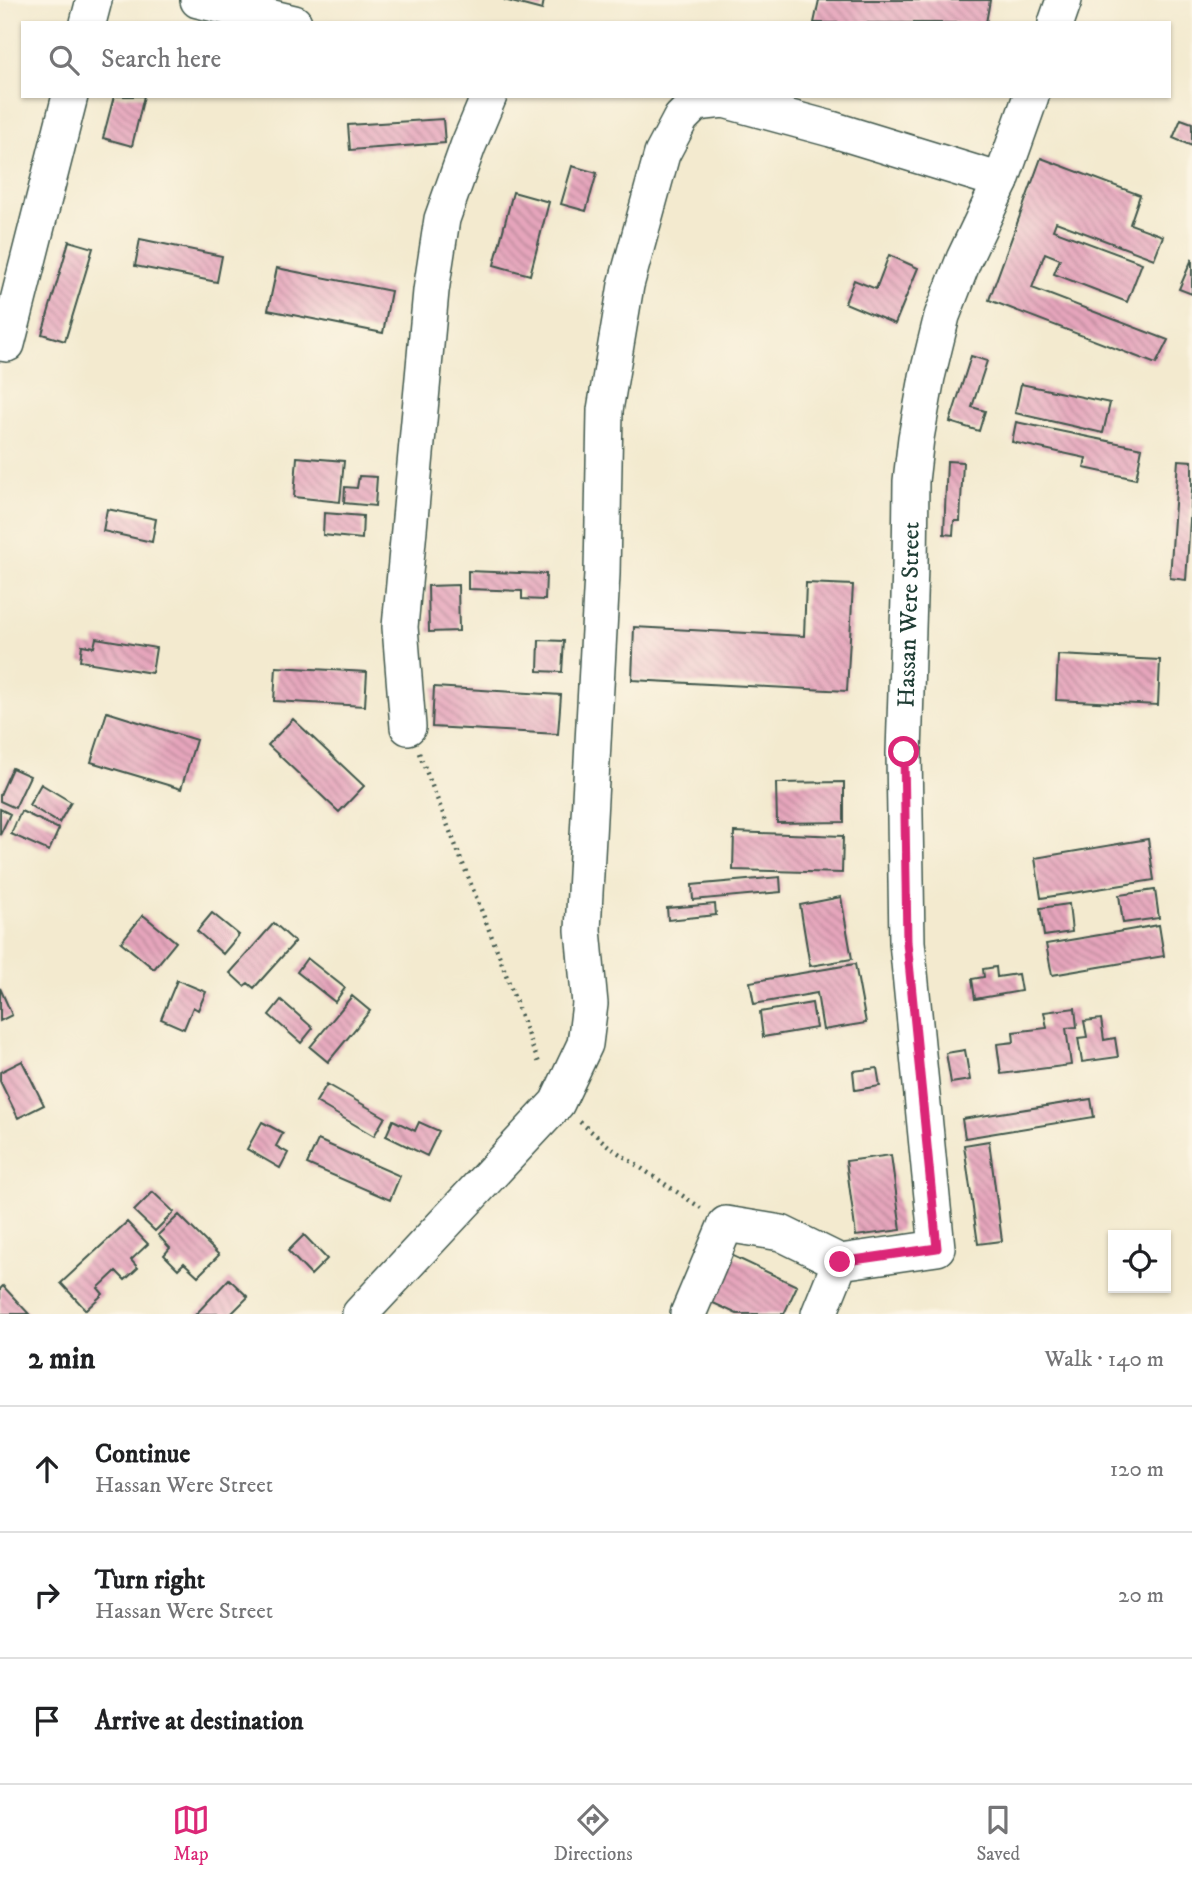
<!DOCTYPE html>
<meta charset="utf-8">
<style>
:root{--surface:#fff;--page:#f2f2f2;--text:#202124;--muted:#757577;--line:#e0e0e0;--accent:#db2777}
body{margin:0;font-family:"IM FELL DW Pica",serif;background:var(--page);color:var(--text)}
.controls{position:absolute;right:21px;bottom:21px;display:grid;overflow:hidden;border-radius:0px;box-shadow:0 2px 5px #0004}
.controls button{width:63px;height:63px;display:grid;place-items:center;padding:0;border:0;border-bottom:2px solid var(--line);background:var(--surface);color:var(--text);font:35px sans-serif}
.stop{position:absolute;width:21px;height:21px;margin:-16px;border:5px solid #db2777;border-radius:50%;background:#fff}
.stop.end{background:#db2777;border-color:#fff;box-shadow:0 2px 7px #0008}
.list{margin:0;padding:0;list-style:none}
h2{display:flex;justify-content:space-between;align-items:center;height:91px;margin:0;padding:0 28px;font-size:30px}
h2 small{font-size:23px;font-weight:400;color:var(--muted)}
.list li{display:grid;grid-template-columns:46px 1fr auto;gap:21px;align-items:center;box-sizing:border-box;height:126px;padding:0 28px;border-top:2px solid var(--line)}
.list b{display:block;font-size:26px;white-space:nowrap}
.list p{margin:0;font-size:23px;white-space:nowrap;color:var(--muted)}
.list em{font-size:23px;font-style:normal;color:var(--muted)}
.icon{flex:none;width:38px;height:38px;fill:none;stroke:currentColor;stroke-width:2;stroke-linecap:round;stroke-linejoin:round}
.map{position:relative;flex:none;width:1192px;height:1314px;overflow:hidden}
.search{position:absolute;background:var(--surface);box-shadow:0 2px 5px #0004;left:21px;right:21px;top:21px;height:77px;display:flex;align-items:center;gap:18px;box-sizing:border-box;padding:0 24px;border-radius:0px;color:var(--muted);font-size:26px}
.sheet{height:469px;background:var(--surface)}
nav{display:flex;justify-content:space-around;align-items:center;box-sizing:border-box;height:98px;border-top:2px solid var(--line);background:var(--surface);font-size:19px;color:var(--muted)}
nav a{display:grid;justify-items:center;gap:4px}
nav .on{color:var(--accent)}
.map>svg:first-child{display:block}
.building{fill:url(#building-back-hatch)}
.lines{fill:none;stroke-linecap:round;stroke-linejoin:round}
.minor-casing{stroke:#3f574b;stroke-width:38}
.path{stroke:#3f574b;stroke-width:4.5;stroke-dasharray:2 5;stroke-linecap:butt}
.minor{stroke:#fff;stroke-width:35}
.route{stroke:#db2777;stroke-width:9}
.labels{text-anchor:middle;stroke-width:5;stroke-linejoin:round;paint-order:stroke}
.street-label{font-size:24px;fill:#1f3d34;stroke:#fcf5e5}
</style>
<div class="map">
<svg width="1192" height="1314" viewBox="0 0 1192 1314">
<defs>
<pattern id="building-back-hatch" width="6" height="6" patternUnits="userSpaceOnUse" patternTransform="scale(1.75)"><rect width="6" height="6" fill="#e6a5bc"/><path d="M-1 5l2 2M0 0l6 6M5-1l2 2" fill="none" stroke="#ba889a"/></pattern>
</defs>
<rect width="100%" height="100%" fill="#fcf5e5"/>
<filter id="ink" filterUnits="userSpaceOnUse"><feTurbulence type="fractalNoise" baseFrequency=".0143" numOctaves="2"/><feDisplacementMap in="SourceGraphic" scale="14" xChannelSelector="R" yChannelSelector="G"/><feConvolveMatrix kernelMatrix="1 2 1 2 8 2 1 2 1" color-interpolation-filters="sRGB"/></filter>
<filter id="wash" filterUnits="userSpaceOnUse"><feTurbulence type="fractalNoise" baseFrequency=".00686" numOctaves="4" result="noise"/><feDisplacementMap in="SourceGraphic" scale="28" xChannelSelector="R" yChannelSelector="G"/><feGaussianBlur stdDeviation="1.57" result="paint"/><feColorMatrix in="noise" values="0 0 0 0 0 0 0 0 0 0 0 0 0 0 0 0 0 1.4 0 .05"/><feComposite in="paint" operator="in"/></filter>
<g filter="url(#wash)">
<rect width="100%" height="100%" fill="#f3eacf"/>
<g id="blocks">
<path class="building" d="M504 0H544L542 10Z
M819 0H990L986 23H814Z
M114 96H144L132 146 103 138Z
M443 119 445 143 350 150 348 125Z
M1181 119 1192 123V146L1173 138Z
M1041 158 1140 195 1130 224 1163 236 1154 259 1056 222 1053 230 1142 263 1127 302 1054 274 1060 259 1045 253 1032 288 1168 340 1156 364 989 300Z
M572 166 597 173 586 211 561 204Z
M513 192 549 202 530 275 494 265Z
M140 239 222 256 217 282 135 266Z
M69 241 93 248 65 341 42 334Z
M889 255 918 268 895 324 845 303 854 280 876 289Z
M1192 259V294L1179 289Z
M277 268 391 291 383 333 268 310Z
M971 356 987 361 972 407 985 411 979 431 950 422Z
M1021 384 1110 403 1103 433 1015 413Z
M1016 422 1142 448 1136 479 1084 468 1086 458 1012 442Z
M297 457 344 461 340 502 294 497Z
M1178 460 1192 461V491L1186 580 1170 578Z
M947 461 963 462 960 521H954L953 535 944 534Z
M359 476 377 477 375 506 344 503 345 487 357 488Z
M107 509 156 519 152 542 103 531Z
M324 513 363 516 362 539 323 535Z
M468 571 546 574 545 600 522 599V591L468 589Z
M806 583 853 585 847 691 632 680 634 627 804 636Z
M458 585 459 631 429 632 428 586Z
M96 638 156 648 152 673 80 661 82 645 94 647Z
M539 640 564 641 562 672 538 671Z
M1058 655 1160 660 1158 705 1056 700Z
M276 667 367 672 365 706 274 701Z
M434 687 561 695 558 734 432 727Z
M107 712 196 740 181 789 91 762Z
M293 719 364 786 339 812 268 745Z
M12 768 30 776 15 808 0 801V795Z
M844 782V822L777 823 776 783Z
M41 784 71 802 59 823 29 805Z
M0 809 10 814 0 835Z
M21 811 59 829 49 851 11 834Z
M734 832 843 836 842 873 733 870Z
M1148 839 1154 880 1041 898 1035 858Z
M780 877 781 892 693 900 692 885Z
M1155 890 1159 918 1123 923 1119 895Z
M841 897 852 959 810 966 800 905Z
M715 904 716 915 668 920 667 908Z
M1069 904 1072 932 1044 936 1040 908Z
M212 913 239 935 223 954 197 931Z
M143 915 176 942 154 969 121 942Z
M274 923 295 942 254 988 248 983 244 986 230 973Z
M1159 925 1164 956 1052 975 1046 944Z
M307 958 345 988 335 1002 297 972Z
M855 964 866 1023 823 1030 817 993 754 1004 750 982Z
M996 967 997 977 1018 974 1021 991 975 999 972 979 984 977 983 969Z
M177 980 206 992 198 1010 193 1007 184 1029 161 1019Z
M0 988 12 1015 0 1021Z
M352 996 370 1011 328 1062 310 1047Z
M281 1000 313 1028 301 1043 269 1015Z
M812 1003 816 1028 763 1037 760 1012Z
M1075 1008 1077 1027 1066 1028 1071 1065 1001 1074 997 1044 1014 1042 1013 1032 1047 1028 1044 1012Z
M1101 1019 1104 1040 1115 1038 1118 1057 1082 1062 1078 1038 1087 1037 1084 1021Z
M965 1050 970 1080 951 1083 946 1053Z
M22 1061 44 1105 18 1118 0 1081V1072Z
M877 1068 880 1086 855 1090 853 1071Z
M327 1084 385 1117 374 1136 316 1102Z
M1091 1099 1094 1117 965 1138 962 1119Z
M393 1120 415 1131 419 1122 439 1131 427 1156 386 1136Z
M262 1122 283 1133 276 1146 288 1153 280 1168 247 1149Z
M318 1140 400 1176 390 1200 307 1164Z
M989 1141 1002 1241 978 1244 964 1145Z
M891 1155 901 1230 856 1236 846 1161Z
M153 1192 174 1212 155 1231 134 1211Z
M179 1215 219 1255 198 1276 184 1263 178 1269 164 1255 170 1248 158 1235Z
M127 1222 148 1244 131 1260 138 1268 125 1280 116 1271 98 1288 103 1294 86 1310 61 1283Z
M304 1235 327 1259 311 1275 288 1251Z
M731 1255 797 1286 784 1314H737L711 1302Z
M229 1279 248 1297 231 1314H196Z
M3 1286 29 1314H0V1289Z"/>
</g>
</g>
<g filter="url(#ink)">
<use href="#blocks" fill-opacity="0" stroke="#3f574b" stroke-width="2"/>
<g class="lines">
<g class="minor-casing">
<g id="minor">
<path d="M198 0 294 23"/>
<path d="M88 23 94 0"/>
<path d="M1056 23 1064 0"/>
<path d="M0 343 7 344 70 96"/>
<path d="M408 727 400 627 431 291 442 219 468 146 489 96"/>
<path d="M360 1314 557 1103 585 1044 590 1004 583 930 602 574 605 410 626 285 662 154 681 118 696 103 724 100 831 129 1001 181"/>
<path d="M688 1314 726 1224 781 1233 840 1262"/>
<path id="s1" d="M819 1314 840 1262 937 1248 907 942 904 753 910 566 911 481 916 438 927 377 942 316 964 259 1001 181 1031 96"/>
</g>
</g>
<path class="path" d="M419 753 499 955 531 1044 540 1065
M580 1122 611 1148 701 1208"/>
<use href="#minor" class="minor"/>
</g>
</g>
<g class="lines" filter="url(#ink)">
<path class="route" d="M840 1262 937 1248 907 942 904 752"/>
</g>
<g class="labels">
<g class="street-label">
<text dy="8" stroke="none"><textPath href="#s1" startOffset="789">Hassan Were Street</textPath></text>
</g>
</g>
</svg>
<div class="controls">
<button><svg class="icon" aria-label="locate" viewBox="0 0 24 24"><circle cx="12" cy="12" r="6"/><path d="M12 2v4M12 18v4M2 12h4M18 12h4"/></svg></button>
</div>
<div class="stop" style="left:904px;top:752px"></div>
<div class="stop end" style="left:840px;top:1262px"></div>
<div class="search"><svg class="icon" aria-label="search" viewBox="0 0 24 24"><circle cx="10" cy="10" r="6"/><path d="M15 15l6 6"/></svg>Search here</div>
</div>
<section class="sheet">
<h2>2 min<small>Walk · 140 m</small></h2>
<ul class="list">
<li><svg class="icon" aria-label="ahead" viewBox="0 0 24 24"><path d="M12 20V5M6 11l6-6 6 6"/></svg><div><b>Continue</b><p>Hassan Were Street</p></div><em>120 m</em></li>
<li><svg class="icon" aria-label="right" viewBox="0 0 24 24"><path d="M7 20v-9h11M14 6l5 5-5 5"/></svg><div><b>Turn right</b><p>Hassan Were Street</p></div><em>20 m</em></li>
<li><svg class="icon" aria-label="arrive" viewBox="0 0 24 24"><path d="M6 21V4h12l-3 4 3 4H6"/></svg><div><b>Arrive at destination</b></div></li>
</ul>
</section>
<nav>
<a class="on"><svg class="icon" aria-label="map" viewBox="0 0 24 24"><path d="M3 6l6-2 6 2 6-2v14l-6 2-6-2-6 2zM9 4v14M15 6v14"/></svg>Map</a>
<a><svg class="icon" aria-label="directions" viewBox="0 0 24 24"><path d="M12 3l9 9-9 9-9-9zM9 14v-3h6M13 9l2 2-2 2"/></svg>Directions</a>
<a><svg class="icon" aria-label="saved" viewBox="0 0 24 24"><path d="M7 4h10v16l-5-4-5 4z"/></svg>Saved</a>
</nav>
